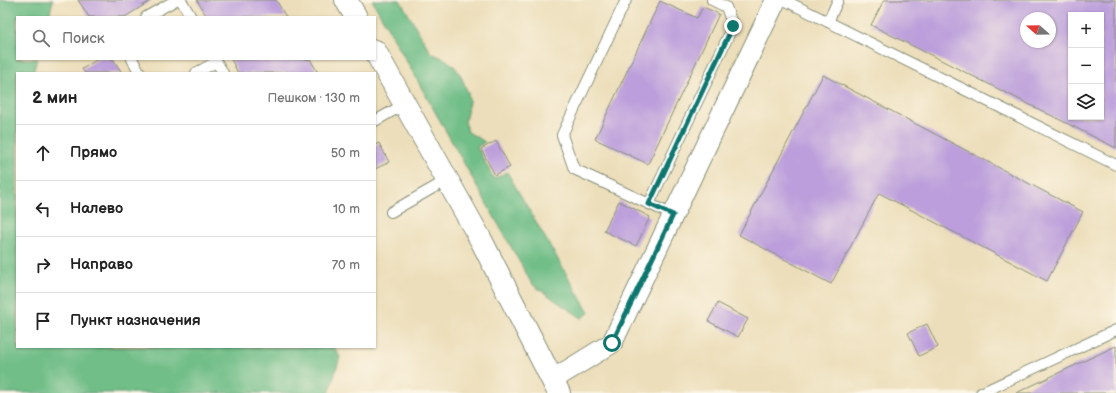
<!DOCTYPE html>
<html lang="ru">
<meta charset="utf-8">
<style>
:root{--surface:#fff;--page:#f6f6f6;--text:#222;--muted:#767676;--line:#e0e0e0}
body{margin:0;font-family:"Balsamiq Sans",sans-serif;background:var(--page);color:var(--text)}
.controls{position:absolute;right:12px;top:12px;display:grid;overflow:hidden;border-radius:0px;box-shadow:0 1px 3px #0004}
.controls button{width:36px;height:36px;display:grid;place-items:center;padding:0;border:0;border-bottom:1px solid var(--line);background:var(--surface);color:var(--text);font:20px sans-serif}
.compass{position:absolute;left:1020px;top:12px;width:36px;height:36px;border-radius:50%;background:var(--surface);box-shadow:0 1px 3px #0004;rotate:290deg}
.stop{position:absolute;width:12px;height:12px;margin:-9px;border:3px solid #0f766e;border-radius:50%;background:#fff}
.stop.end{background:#0f766e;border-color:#fff;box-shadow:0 1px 4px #0008}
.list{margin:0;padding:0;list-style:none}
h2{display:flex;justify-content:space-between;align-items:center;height:52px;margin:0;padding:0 16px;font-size:17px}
h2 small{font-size:13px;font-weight:400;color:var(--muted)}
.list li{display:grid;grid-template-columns:26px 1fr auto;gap:12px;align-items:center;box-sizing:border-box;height:56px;padding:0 16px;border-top:1px solid var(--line)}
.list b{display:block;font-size:15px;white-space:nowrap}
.list em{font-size:13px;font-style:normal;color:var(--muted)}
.icon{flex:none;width:22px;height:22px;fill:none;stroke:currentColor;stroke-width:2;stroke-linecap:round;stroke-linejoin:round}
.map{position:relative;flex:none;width:1116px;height:393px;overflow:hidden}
.search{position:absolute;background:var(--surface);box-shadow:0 1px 3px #0004;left:16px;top:16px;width:360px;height:44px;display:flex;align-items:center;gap:10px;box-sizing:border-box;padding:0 14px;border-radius:0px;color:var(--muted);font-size:15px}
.panel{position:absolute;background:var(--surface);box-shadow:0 1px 3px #0004;left:16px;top:72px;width:360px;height:276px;border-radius:0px}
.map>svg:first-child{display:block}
.forest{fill:#71be88;stroke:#487e5e}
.building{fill:#bb9edb;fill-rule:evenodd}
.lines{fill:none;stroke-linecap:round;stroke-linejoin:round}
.lane-casing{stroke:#868e77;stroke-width:12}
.street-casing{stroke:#868e77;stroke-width:22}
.secondary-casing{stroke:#868e77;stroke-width:24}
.lane{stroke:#fff;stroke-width:10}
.street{stroke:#fff;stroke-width:20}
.secondary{stroke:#fff;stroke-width:22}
.route{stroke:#0f766e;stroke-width:5}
</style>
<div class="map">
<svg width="1116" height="393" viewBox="0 0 1116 393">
<rect width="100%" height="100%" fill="#fcf5e5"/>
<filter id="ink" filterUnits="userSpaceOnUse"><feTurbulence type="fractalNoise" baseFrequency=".025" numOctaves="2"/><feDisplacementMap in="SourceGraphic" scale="8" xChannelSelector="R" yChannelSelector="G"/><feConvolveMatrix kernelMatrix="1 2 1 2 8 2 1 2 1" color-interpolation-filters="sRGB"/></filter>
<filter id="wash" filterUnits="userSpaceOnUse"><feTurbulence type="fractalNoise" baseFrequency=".012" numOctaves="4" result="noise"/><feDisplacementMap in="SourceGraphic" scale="16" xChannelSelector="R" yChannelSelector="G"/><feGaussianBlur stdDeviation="0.9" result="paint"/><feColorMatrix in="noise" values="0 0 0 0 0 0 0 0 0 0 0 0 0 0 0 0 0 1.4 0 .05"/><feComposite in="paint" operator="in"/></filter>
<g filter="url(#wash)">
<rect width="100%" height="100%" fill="#ecdeba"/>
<path class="forest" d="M0 0H53L49 17H17V59H37L33 73H17V347H334L340 357 329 393H0Z
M372 0H400L431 53 445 59 454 66 460 74 468 93 469 102 465 122 468 132 485 142 477 147 494 179 507 172 589 313 582 318 562 305 532 284Z"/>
<g id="blocks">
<path class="building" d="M78 0H152L125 17H89Z
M197 0H276L286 17H207Z
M884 0H1116V148L871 25ZM1071 15H1101V117H1071ZM1026 18H1050V42H1026Z
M660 1 697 18 703 7 719 14 648 164 595 139Z
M98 59H113L122 73H85L82 69Z
M231 59H310L318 73H238Z
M823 75 1083 212 1047 281 879 193 831 284 739 235Z
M496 141 510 167 495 175 481 149Z
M379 143 389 162 375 169V145Z
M619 201 650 217 636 246 604 231Z
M718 303 748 319 738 337 708 321Z
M927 324 938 347 919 356 908 333Z
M1116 346V393H1016Z"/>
</g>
</g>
<g filter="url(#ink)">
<use href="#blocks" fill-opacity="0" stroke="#868e77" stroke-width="1"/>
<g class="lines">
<g class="lane-casing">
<path id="lane" d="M181 0 191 17
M626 0 562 135 574 169 673 215
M784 0 1116 165
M146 17 176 0
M828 22 838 0
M132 59 140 73
M215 59 223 73
M196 73 216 62
M375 121 405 104
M649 204 733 26 726 7 712 0
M391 212 447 180
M981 393 1116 330"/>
</g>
<g class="street-casing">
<path id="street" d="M552 380 612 343 776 0"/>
</g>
<g class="secondary-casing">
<path id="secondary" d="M346 0 356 17
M375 51 481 240 559 393"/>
</g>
<use href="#lane" class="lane"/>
<use href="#street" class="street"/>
<use href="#secondary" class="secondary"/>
</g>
</g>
<g class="lines" filter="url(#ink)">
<path class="route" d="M612 343 673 215 649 204 733 26"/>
</g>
</svg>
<div class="controls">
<button>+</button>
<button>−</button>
<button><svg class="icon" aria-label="layers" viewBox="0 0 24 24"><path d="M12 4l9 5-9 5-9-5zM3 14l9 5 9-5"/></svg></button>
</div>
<svg class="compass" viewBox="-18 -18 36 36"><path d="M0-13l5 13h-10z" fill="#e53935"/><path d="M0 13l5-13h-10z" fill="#767676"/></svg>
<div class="stop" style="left:612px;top:343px"></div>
<div class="stop end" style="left:733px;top:26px"></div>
<div class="search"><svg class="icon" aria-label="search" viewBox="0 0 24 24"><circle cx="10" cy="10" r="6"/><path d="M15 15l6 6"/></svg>Поиск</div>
<section class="panel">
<h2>2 мин<small>Пешком · 130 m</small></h2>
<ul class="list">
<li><svg class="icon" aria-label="ahead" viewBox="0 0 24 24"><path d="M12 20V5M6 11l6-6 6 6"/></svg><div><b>Прямо</b></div><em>50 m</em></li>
<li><svg class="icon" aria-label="left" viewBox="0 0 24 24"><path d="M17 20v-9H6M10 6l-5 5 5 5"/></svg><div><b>Налево</b></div><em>10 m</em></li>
<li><svg class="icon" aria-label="right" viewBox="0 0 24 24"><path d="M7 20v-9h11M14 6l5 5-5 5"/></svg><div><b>Направо</b></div><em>70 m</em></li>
<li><svg class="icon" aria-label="arrive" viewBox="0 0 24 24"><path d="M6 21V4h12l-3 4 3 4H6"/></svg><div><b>Пункт назначения</b></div></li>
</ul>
</section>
</div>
